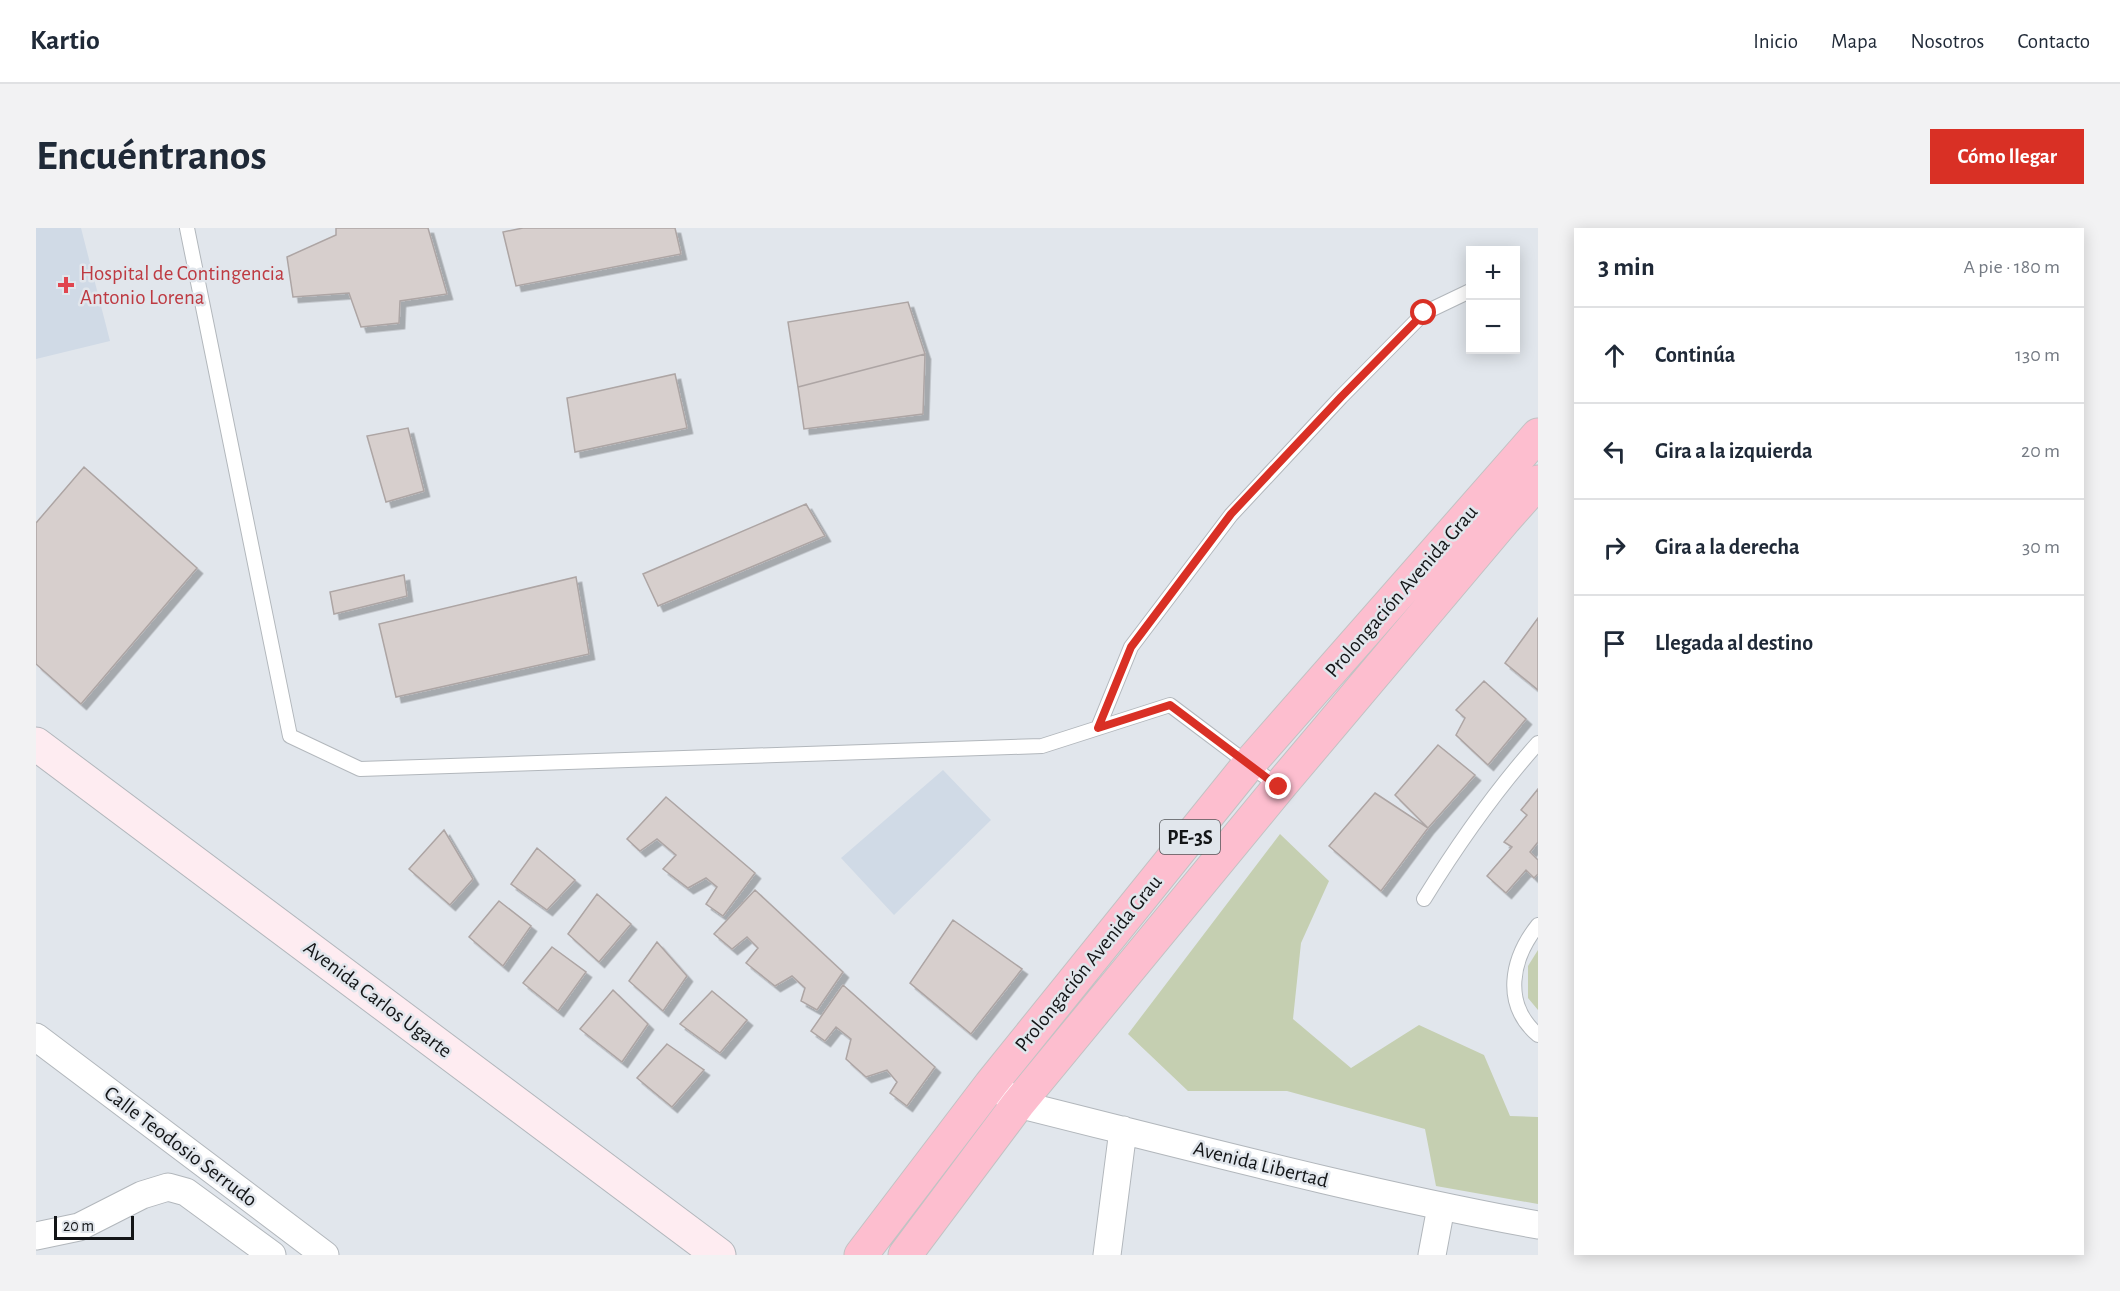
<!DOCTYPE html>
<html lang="es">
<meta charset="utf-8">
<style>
:root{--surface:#fff;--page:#f2f2f3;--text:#1f2937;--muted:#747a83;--line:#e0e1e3;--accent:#d93025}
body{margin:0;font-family:"Alegreya Sans",sans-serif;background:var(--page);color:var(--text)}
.controls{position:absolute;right:18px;top:18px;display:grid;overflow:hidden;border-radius:0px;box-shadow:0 3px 15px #0003}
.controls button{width:54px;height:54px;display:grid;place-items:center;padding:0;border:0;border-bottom:2px solid var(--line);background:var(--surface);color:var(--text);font:30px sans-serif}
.scale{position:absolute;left:18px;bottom:15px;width:80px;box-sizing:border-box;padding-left:6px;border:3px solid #131517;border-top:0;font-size:16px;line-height:21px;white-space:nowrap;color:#131517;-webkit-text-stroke:4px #e1e6ec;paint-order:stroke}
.stop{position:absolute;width:18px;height:18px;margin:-14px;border:4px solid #d93025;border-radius:50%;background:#fff}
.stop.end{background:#d93025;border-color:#fff;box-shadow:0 2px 6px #0008}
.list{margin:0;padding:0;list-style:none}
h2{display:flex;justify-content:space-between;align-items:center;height:78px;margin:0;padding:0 24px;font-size:26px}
h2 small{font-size:20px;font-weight:400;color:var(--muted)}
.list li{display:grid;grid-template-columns:39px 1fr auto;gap:18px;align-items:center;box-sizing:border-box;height:96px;padding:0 24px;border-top:2px solid var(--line)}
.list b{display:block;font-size:22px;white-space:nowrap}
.list em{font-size:20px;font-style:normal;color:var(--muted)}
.icon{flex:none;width:33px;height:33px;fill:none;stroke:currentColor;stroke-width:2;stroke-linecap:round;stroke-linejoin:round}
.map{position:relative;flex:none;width:1502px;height:1027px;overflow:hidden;border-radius:0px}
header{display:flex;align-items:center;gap:36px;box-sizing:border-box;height:84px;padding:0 30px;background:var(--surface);border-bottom:2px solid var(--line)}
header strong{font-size:28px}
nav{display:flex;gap:33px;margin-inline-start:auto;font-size:21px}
.intro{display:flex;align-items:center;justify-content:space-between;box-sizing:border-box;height:144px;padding:0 36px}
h1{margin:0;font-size:42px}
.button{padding:15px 27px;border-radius:0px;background:var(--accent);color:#fff;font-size:21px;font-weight:700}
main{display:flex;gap:36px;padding:0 36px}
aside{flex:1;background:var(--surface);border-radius:0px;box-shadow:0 3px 15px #0003}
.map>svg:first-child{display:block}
.built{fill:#d0dae6}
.green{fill:#c5cfb1}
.building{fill:#d7cfcd;stroke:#ada5a4;stroke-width:1.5;filter:url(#shadow)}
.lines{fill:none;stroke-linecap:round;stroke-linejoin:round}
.lane-casing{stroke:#b2b7bc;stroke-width:16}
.street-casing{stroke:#b2b7bc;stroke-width:29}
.secondary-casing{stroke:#b2b7bc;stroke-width:35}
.highway-casing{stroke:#c2c2c3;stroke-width:35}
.lane{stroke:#fff;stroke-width:14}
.street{stroke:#fff;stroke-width:27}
.secondary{stroke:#feecf1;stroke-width:33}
.highway{stroke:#fdbecf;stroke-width:33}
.route{stroke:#d93025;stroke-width:8}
.health-dot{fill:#e0444e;stroke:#e1e6ec;stroke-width:2}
.labels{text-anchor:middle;stroke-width:5;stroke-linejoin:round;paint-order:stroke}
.shield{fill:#e1e6ec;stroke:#515457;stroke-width:1.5}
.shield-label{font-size:20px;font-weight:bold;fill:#131517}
.health-label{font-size:21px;fill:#be3a42;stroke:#e1e6ec;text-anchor:start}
.street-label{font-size:21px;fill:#131517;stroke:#e1e6ec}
</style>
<header>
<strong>Kartio</strong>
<nav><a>Inicio</a><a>Mapa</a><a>Nosotros</a><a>Contacto</a></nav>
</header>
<div class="intro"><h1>Encuéntranos</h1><a class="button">Cómo llegar</a></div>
<main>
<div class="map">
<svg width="1502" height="1027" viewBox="0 0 1502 1027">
<defs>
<filter id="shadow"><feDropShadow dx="5.5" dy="5.5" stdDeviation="0" flood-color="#0004"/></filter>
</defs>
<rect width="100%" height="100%" fill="#e1e6ec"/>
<path class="built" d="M0 0H45L74 113 0 131Z
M907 542 955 592 858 687 805 630Z"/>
<path class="green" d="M1244 606 1293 653 1265 715 1257 791 1315 840 1383 797 1448 827 1474 888 1502 889V976L1400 958 1389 901 1251 863H1152L1092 806Z
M1502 722V782L1492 770V738Z"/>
<path class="building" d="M300 0H392L411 66 364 73 363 95 325 99 313 65 257 69 251 29 300 7Z
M487 0H639L645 26 480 58 467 4Z
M872 74 889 126 762 159 752 94Z
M889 126 887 186 768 201 762 159Z
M639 146 651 200 539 224 531 170Z
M372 200 388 263 350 274 331 208Z
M48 239 161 340 45 476 0 436V295Z
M770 276 789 308 622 378 607 346Z
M368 347 371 368 298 386 294 364Z
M540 349 553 426 360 469 343 396Z
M1502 390V462L1469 435Z
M1448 453 1490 491 1452 537 1420 507 1429 490 1420 482Z
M1402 517 1439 547 1392 600 1359 567Z
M1502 561V614L1494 624 1502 632V646L1498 650 1490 642 1470 665 1451 648 1476 619 1468 614 1491 587 1485 582Z
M1339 565 1392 600 1345 663 1293 618Z
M630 569 719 645 687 688 670 676 681 659 670 650 652 660 627 641 640 627 621 611 604 623 591 611Z
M408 602 437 651 414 677 373 641Z
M501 620 539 652 511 682 475 656Z
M719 662 807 744 781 782 765 773 769 760 756 748 739 758 710 735 722 720 711 709 696 721 678 706Z
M561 666 595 696 563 734 532 706Z
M463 673 495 698 467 738 433 709Z
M917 692 986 741 935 806 874 755Z
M621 714 651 748 627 783 593 753Z
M516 719 550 744 522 783 487 755Z
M807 757 899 839 871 878 854 865 861 854 851 842 830 849 810 831 815 811 800 799 789 813 775 803Z
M577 762 612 796 586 834 544 801Z
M676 763 711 792 684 825 644 796Z
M631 816 668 842 636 879 601 850Z"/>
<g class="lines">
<g class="lane-casing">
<path id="lane" d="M151 0 254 508 324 541 1006 518 1134 477 1243 559
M1062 500 1095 419 1195 287 1305 169 1388 85 1434 63
M1388 671C1422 616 1459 563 1502 515
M1502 697C1475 731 1466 776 1502 807"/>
</g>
<g class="street-casing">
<path id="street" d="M0 809 289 1027
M968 865 982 876C1155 919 1327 965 1502 997
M0 1008 43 999 106 967 132 959 150 964 236 1027
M1071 1027 1087 902
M1396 1027 1405 979"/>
</g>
<g class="secondary-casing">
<path id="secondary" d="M0 516 683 1027"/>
</g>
<g class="highway-casing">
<path id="highway" d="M825 1027 955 856 1213 536 1502 207
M869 1027 982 876 1243 559 1469 291 1502 254"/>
</g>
<use href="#lane" class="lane"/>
<use href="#street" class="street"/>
<use href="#secondary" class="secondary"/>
<use href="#highway" class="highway"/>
</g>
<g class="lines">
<path class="route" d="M1243 559 1134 477 1062 500 1095 419 1195 286 1305 169 1388 85"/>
</g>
<path class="health-dot" d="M27 48h6v6h6v6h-6v6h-6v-6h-6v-6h6z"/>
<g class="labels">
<rect class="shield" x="1124" y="592" width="60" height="34" rx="4.5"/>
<g class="shield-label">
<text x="1154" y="616">PE-3S</text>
</g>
<g class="health-label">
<text x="44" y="52">Hospital de Contingencia<tspan x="44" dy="24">Antonio Lorena</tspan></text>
</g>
<g class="street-label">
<text transform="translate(1365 363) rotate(-49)" y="7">Prolongación Avenida Grau</text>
<text transform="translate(1052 735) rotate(-51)" y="7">Prolongación Avenida Grau</text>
<text transform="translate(342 771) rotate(37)" y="7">Avenida Carlos Ugarte</text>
<text transform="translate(145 918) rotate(37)" y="7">Calle Teodosio Serrudo</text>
<text transform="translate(1225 936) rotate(14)" y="7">Avenida Libertad</text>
</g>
</g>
</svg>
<div class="controls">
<button>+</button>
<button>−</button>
</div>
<div class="scale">20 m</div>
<div class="stop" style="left:1388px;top:85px"></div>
<div class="stop end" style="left:1243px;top:559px"></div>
</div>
<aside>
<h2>3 min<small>A pie · 180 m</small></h2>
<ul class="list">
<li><svg class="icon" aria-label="ahead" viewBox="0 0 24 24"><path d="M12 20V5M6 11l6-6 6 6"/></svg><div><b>Continúa</b></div><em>130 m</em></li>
<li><svg class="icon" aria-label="left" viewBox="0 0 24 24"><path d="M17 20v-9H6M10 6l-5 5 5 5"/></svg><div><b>Gira a la izquierda</b></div><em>20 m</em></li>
<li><svg class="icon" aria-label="right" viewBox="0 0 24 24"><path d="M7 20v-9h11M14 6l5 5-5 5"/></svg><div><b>Gira a la derecha</b></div><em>30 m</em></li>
<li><svg class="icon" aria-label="arrive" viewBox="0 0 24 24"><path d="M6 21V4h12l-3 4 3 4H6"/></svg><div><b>Llegada al destino</b></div></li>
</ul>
</aside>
</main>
